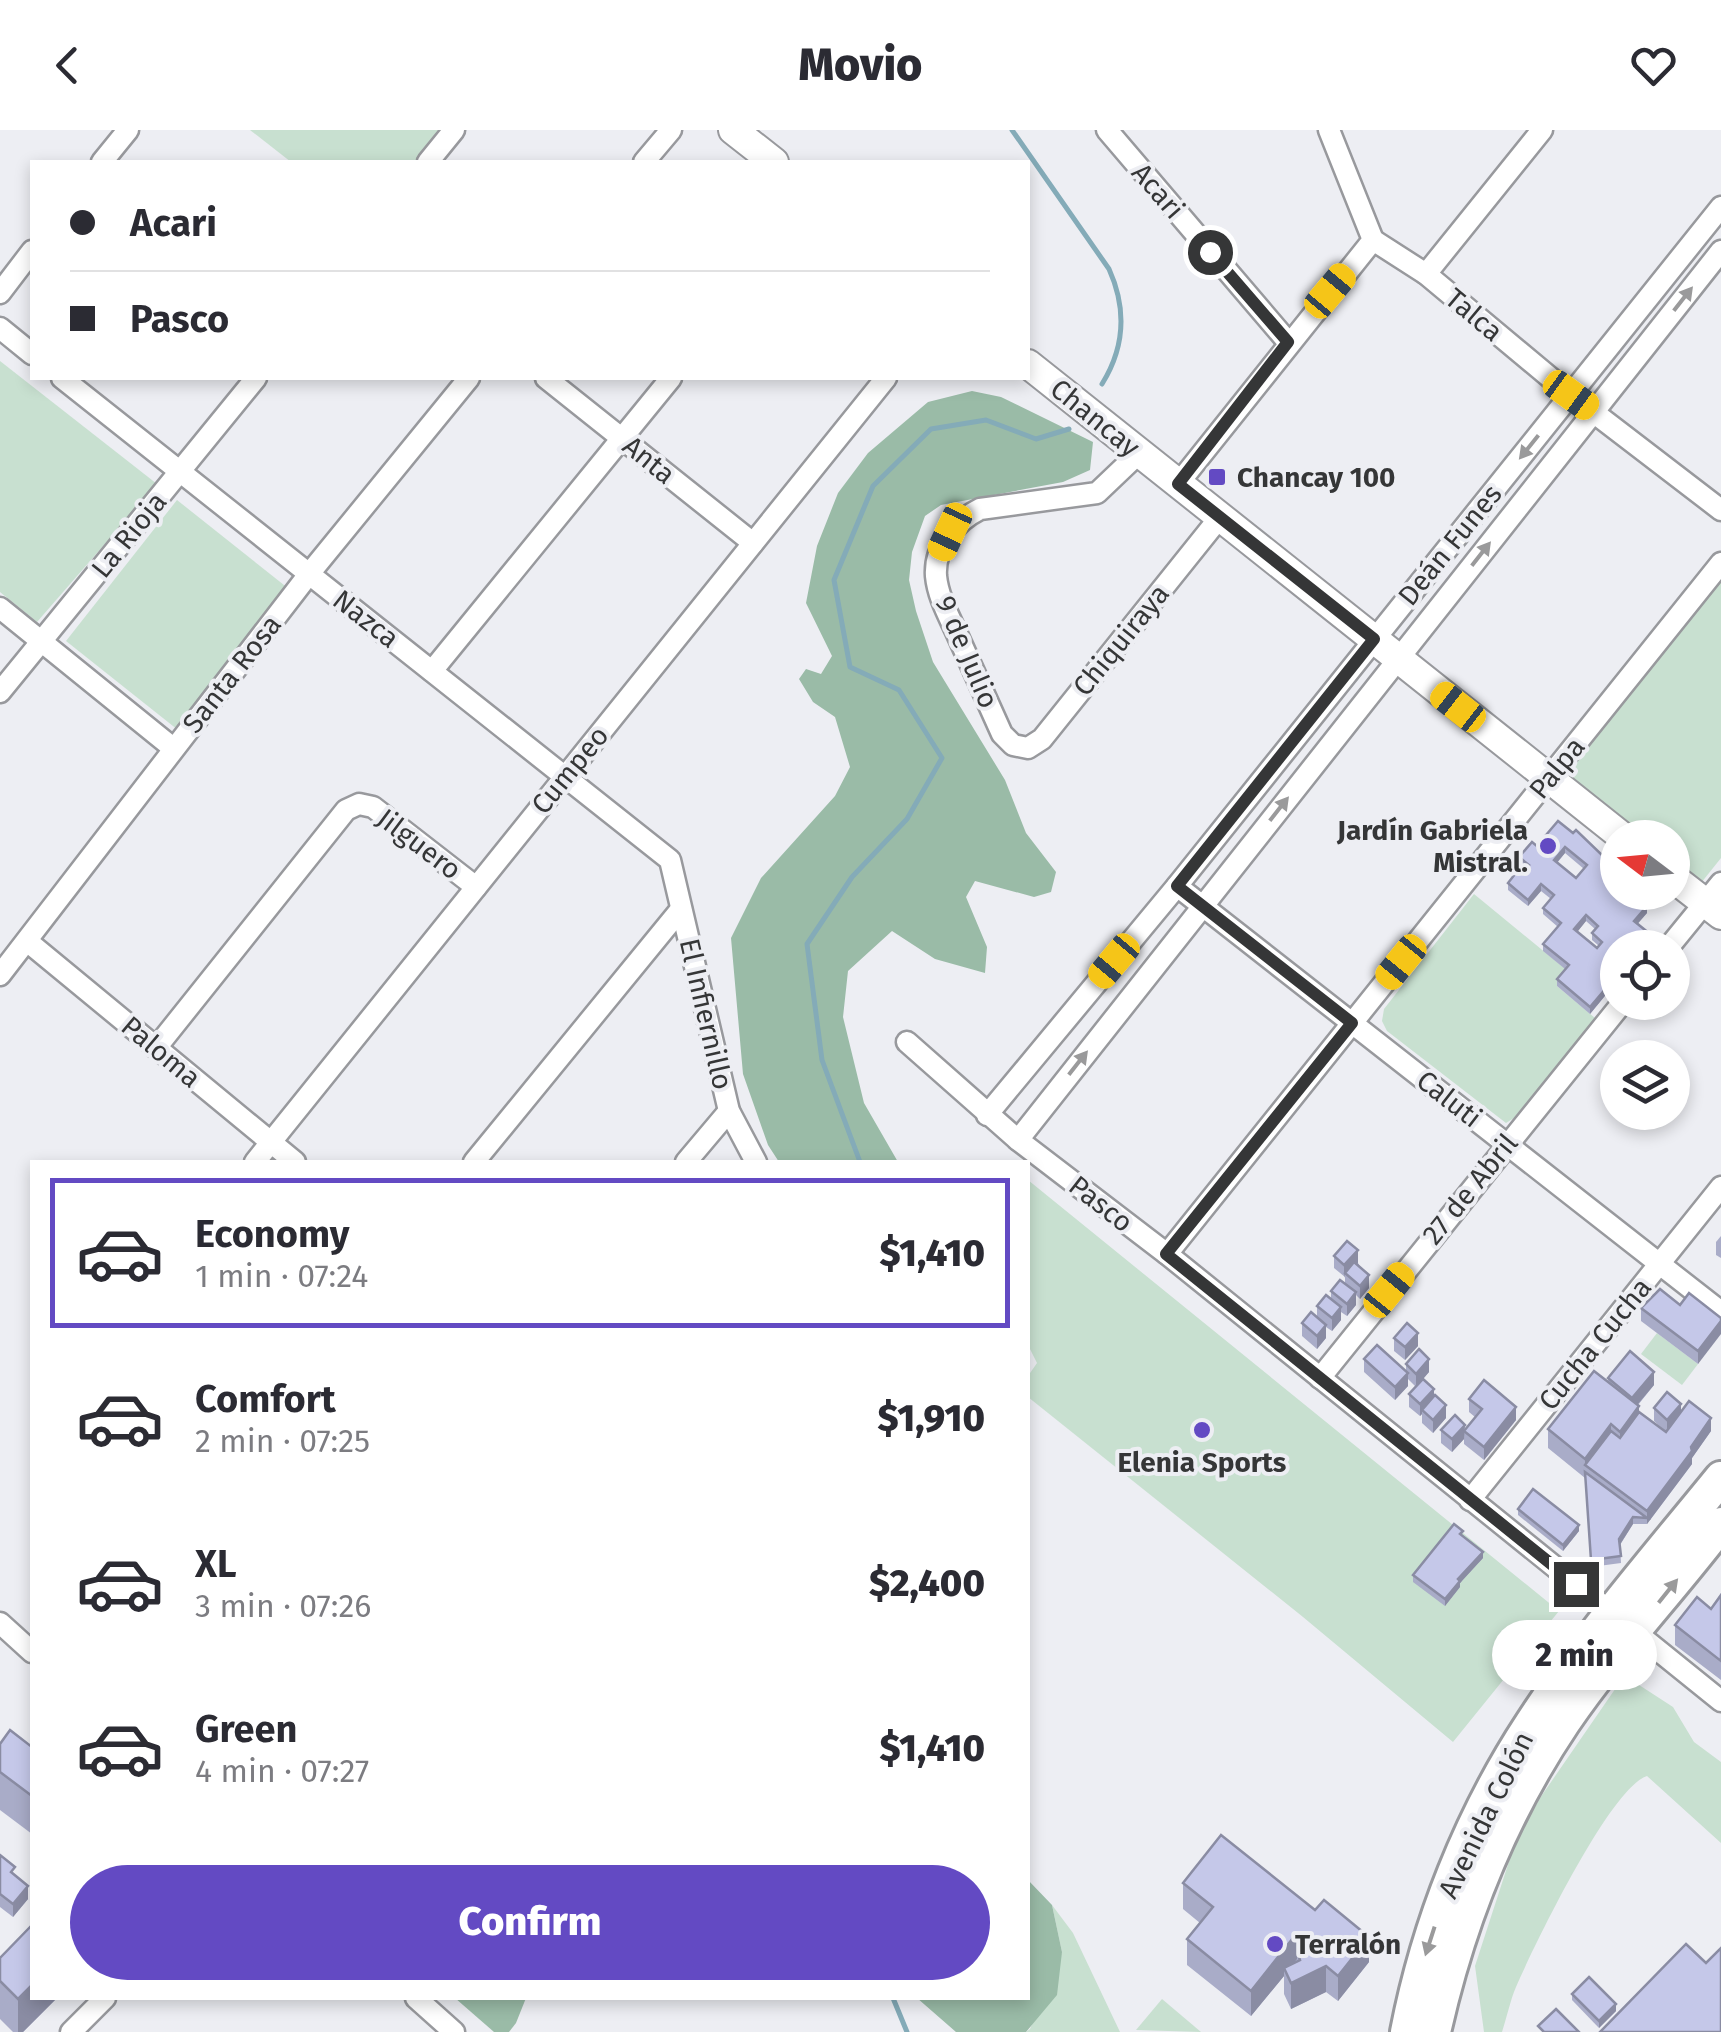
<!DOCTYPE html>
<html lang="en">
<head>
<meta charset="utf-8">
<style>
  :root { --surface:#fff; --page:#f2f2f3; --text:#2b2b33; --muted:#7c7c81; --line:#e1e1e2; --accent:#634ac3 }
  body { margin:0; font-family:"Fira Sans",sans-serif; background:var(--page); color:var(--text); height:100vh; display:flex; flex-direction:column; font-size:38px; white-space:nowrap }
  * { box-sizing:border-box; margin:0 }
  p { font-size:32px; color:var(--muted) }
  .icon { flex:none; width:55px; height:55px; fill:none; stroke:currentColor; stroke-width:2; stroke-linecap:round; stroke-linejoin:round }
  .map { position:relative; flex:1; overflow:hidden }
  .drawer { position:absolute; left:30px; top:1030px; width:1000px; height:840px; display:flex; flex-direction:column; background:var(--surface); border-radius:0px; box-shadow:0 5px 15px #0003 }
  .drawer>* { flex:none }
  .hud { position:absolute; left:30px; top:30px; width:1000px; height:220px; border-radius:0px; box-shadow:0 5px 15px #0003; display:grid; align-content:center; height:220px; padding:0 40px; background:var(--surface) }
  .needle { width:65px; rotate:286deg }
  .controls { position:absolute; left:1600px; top:690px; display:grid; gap:20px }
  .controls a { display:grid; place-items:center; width:90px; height:90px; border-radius:50%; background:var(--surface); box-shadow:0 5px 15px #0003; font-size:50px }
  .end { position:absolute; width:45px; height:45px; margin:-22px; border:12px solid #353637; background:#fff; box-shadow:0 0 0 5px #fff }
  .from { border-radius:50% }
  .bubble { position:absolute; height:70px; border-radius:35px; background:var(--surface); box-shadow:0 5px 15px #0003; font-size:32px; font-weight:800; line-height:70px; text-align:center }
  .car { position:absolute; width:30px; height:60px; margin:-30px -15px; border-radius:12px; box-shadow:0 0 8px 2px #0007; background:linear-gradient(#f5c518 24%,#345 0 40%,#f5c518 0 76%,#345 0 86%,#f5c518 0) }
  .hud b { display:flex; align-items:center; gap:35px; height:95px; font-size:38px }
  .hud b+b { border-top:2px solid var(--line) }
  .hud i { width:25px; height:25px; background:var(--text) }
  ul { padding:18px 0 0; list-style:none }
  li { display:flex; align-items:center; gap:30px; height:150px; margin:0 20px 15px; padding:0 20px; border:5px solid transparent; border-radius:0px }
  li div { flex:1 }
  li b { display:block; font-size:38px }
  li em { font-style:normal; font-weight:800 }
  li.current { border-color:var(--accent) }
  li>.icon { width:90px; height:90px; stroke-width:1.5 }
  .action { display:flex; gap:20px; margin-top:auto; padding:20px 40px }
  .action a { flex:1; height:115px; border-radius:60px; background:var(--accent); color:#fff; font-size:40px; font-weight:800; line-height:115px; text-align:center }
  header { display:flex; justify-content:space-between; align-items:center; height:130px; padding:0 40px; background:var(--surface); font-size:45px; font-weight:800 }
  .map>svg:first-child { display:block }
  .green { fill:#c8e0d0 }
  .forest { fill:#9abba7 }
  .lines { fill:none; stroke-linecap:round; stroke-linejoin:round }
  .stream { stroke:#84abb8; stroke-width:5 }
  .street-casing { stroke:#98999d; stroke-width:25 }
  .secondary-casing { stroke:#98999d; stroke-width:32 }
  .primary-casing { stroke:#98999d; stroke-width:38 }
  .street { stroke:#fff; stroke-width:20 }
  .secondary { stroke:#fff; stroke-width:28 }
  .primary { stroke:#fff; stroke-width:32 }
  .wall { fill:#a9acc8; fill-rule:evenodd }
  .shaded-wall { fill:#8a8ca3 }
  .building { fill:#c5c8e9; stroke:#8a8ca3; stroke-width:2.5; fill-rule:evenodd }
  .oneway { fill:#9a9a9b }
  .route { stroke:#353637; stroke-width:12 }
  .poi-dot { fill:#634ac3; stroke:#edeef3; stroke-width:4 }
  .labels { text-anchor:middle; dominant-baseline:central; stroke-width:8; stroke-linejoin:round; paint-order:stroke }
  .street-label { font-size:28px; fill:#353637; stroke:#edeef3 }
  .poi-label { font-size:28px; font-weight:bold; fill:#353637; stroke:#edeef3; text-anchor:start }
</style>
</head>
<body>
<header><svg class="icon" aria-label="back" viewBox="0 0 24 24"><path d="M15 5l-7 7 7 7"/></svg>Movio<svg class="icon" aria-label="heart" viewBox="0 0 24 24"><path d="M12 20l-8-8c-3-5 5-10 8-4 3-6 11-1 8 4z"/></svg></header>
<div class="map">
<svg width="1721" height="1902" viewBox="0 0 1721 1902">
  <rect width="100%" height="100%" fill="#edeef3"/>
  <!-- green -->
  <g class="green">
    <path d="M250,0h196l-26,32h-129z"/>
    <path d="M0,231l157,123 -120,138 -37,-30z"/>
    <path d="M177,370l112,89 -111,141 -112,-89z"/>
    <path d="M1721,446v282l-20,25 -28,-23 -1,-22 -28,-1 -79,-62z"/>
    <path d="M1474,764l95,78 -12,14 38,32 -81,100 -8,5 -119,-92 -5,-10 2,-12z"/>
    <path d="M1028,1050l531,431 -106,131 -150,-125 -275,-220v-21l9,-13 -9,-18z"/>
    <path d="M1657,1203l41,31 -16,21 -41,-31z"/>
    <path d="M1622,1549l14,4 37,24 21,35 27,20v81l-74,-67c-37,12 -113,170 -131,211 -6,14 -9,30 -14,45h-18l-9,-66 40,-123 25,-45z"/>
    <path d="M1052,1775l21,28 47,99h-94l4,-3 32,-77z"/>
    <path d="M1162,1869l39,33 -65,-2z"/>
  </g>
  <!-- forest -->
  <g class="forest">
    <path d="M972,261l29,6 92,45 -3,28 -27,12 -122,23 -16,11 -13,36 -3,28 7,31 17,51 72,118 21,53 30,39 -5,20 -17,5 -59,-16 -9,16 21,50 -2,26 -50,-14 -43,-28 -44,40 -5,46 21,86 34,59h-119l-11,-17 -25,-71 -12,-136 30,-60 74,-82 15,-29 -15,-50 -22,-15 -14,-23 7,-10 15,5 11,-18 -26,-53 11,-57 21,-53 30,-40 60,-51z"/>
    <path d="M1028,1750l24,25 10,47 -5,43 -31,37h-70l-39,-34h111z"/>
    <path d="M455,1868h71l-10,25 -7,9h-15z"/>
  </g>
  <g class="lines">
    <!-- stream -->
    <g class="stream">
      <path d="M1012,0l97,139c18,40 16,78 -7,115"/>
      <path d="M860,1032l-38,-102 -15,-116 45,-67 55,-58 35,-61 -43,-68 -49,-23 -16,-87 39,-94 58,-57 55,-9 50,19 33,-10"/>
      <path d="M893,1868l14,34"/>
    </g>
    <!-- street casing -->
    <g class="street-casing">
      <g id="street">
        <path d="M1107,0l181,212"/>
        <path d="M102,32l26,-32"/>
        <path d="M428,32l26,-32"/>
        <path d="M644,32l27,-32"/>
        <path d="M1373,110l53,34 145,121 150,115"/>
        <path d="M1426,144l116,-144"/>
        <path d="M0,163l32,-42"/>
        <path d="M0,198l32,26"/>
        <path d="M62,248l608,482 59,251 27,51"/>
        <path d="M546,248l207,165"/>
        <path d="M1139,323l-42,40 -117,16c-24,12 -46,37 -44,67 2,21 13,40 21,58 15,34 30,67 45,100l11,11 15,3 14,-9 178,-222"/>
        <path d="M1178,354l195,-244 -44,-110"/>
        <path d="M0,478l173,140"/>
        <path d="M432,541l239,-293"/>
        <path d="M0,562l256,-314"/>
        <path d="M1177,756l544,426"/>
        <path d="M27,811l268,221"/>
        <path d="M1668,818l53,-65"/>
        <path d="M0,845l309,-401 160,-196"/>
        <path d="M907,912l111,98 149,114 554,447"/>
        <path d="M156,918l190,-238 13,-6 14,3 103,80"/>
        <path d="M987,985l190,-229 544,-679"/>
        <path d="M1018,1010l703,-889"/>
        <path d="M255,1032l631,-784"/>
        <path d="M474,1032l207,-253"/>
        <path d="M686,1032l43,-51"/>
        <path d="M1167,1124l554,-691"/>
        <path d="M1320,1248l303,-376"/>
        <path d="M1470,1370l251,-313"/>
        <path d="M0,1493l32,29"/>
        <path d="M416,1868l38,34"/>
        <path d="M71,1902l34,-34"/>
      </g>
    </g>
    <!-- secondary casing -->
    <g class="secondary-casing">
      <g id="secondary">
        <path d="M733,0l41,32"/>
        <path d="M1028,234l596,474"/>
        <path d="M1672,747l49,38"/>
      </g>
    </g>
    <!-- primary casing -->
    <g class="primary-casing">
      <g id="primary">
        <path d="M1407,1902c21,-108 63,-215 124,-308 56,-87 125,-166 190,-246"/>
        <path d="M1434,1902c25,-111 66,-215 130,-310 47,-69 106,-131 157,-198"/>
      </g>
    </g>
    <!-- street -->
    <use href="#street" class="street"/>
    <!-- secondary -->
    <use href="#secondary" class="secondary"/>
    <!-- primary -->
    <use href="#primary" class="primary"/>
  </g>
  <!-- wall -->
  <g class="wall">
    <path d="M1558,691l94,77 -6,7 1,8 -10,11 13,17 -32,7v32l-28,34 -33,-28v-7l8,-10 -22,-18v-7l15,-17 -15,-13v-6l8,-9 -10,-8 -13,15 -20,-16v-7l14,-17 -3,-3v-6l21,-8v-7zM1565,723l19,16 -8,9 -19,-15zM1586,791l9,8 -3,4v7l7,6 -2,2 -20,-16z"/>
    <path d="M1721,1106v22l-5,-3v-13z"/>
    <path d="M1334,1126l24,7 11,25 -9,11 -4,-4v10l-9,11 -6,-4v8l-9,11 -6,-4v11l-9,11 -15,-13v-13l15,-6v-11l14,-7v-8l14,-7v-7l-11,-9z"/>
    <path d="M1680,1175l41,13 -23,46 -57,-43v-13z"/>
    <path d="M1394,1208l24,8 -13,14 -11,-9z"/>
    <path d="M1364,1229l42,12v-7l23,8 -6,7 23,39 -13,15 -11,-10v-9l-2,2 -11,-9v-13l7,-7 -8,-8v7l-13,14 -31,-28z"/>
    <path d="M1608,1248l46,7 -16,20 1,7 27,20 -12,-11v-13l27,4 30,19 -19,27v6l-45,60h-14l-13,21 1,18 -30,4 -6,-89 -37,-30v-19l60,-47z"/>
    <path d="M1469,1269l47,21 -32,40 -20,-16v-5l-12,13 -11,-9v-13l24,-1 10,-12 -6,-5z"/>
    <path d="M1518,1379l61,22 -16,20 -45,-36z"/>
    <path d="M1463,1406l20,22 -23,25v4l-15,19 -32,-24v-7z"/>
    <path d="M1721,1465v85l-46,-35v-20l36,-16z"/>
    <path d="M0,1614l32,3v87l-32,-24z"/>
    <path d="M0,1725l15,20 13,24 -15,18 -13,-10z"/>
    <path d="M1183,1753l186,79 -31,39 -12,-9 -35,17 -7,-15v-18l-33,40 -64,-51v-26l13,-16 -17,-14z"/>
    <path d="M0,1828l57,40 -34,34h-10l-13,-13z"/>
    <path d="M1572,1864l44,17 -17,17 -27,-28z"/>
  </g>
  <!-- shaded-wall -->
  <g class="shaded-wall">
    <path d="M1565,717v6l-11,13v-6z"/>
    <path d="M1541,754v7l-13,15v-6z"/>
    <path d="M1652,762v6l-9,11v-6z"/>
    <path d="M1647,776v7l-13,15v-7z"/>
    <path d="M1586,785v6l-12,15v-7z"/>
    <path d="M1650,804v7l-6,7h-5z"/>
    <path d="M1618,844v6l-28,34v-7z"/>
    <path d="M1358,1120v13l-11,12 -2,-2 -1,5v-13z"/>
    <path d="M1369,1145v13l-9,11v-13z"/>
    <path d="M1356,1162v13l-9,11v-12z"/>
    <path d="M1341,1177v13l-9,11v-13z"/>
    <path d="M1721,1191v13l-23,30v-13z"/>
    <path d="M1326,1195v13l-9,11v-13z"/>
    <path d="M1418,1203v13l-13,14v-13z"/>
    <path d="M1429,1229v13l-13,15v-13z"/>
    <path d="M1654,1242v13l-22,26v-13z"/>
    <path d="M1408,1243v13l-13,14v-13z"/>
    <path d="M1434,1259v13l-12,8v4l-2,2v-12z"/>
    <path d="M1681,1274v13l-14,16v-13z"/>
    <path d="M1446,1275v13l-13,15v-13z"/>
    <path d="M1639,1276v19l-19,26v-19z"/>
    <path d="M1516,1277v13l-32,40v-13z"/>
    <path d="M1711,1288v13l-19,27v6l-45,60v-13z"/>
    <path d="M1611,1294v19l-26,22v-6z"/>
    <path d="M1465,1295l-1,14 -12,13v-13z"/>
    <path d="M1633,1387v7l-14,22v-7z"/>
    <path d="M1579,1395v6l-16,20v-6z"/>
    <path d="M1483,1422v6l-23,25v4l-15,19v-7l13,-20z"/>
    <path d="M28,1756v13l-15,18v-13z"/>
    <path d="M1297,1803v26l-11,14 -2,-5v8l-33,40v-25z"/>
    <path d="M1369,1807v25l-31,39v-25z"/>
    <path d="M1326,1836v26l-35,17v-26z"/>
    <path d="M32,1855v13h25l-34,34h-5v-33z"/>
    <path d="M1616,1874v7l-17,17v-7z"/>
  </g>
  <!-- building -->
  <g class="building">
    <path d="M1558,691l15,12 3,-3 29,28 3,-3 10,8v29h33l-8,11 4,3 -13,15 16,13 -11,14h-21v26l-28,33 -33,-28 12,-14 -26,-21 18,-21 -18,-15 11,-13 -13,-11 -13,16 -20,-17 15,-19 4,3 2,-2 -10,-8 13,-15 17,14 3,-4 -12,-10zM1565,717l22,18 -11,13 -22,-18zM1586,785l12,11 -6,7 10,9 -5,6 -23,-19z"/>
    <path d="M1347,1111l11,9 -14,15 -10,-9z"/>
    <path d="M1354,1132l15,13 -9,11 -15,-13z"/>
    <path d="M1340,1150l16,12 -9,12 -16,-13z"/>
    <path d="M1660,1159l20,16 9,-12 32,25v3l-23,30 -57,-43z"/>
    <path d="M1326,1165l15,12 -9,11 -15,-12z"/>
    <path d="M1311,1182l15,13 -9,11 -15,-13z"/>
    <path d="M1407,1193l11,10 -13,14 -11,-9z"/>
    <path d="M1377,1215l31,28 -13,14 -31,-28z"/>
    <path d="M1419,1219l10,10 -13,15 -10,-10z"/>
    <path d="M1630,1221l24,21 -22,26 -24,-20z"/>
    <path d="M1594,1241l45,35 -19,26 -9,-8 -26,35 -37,-30z"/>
    <path d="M1423,1249l11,10 -14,15 -11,-10z"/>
    <path d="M1484,1250l32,27 -32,40 -20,-16 18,-22 -13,-10z"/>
    <path d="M1667,1262l14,12 -14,16 -13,-12z"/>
    <path d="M1435,1265l11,10 -13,15 -11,-10z"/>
    <path d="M1689,1271l22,17 -20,29 1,4 -45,60 -62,-46 26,-34 9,7 19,-26 27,20z"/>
    <path d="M1455,1285l10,10 -13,14 -11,-9z"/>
    <path d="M1585,1342l62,46 -14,-1 -14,22 2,17 -30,4z"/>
    <path d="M1533,1359l46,36 -16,20 -45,-36z"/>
    <path d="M1454,1394l9,7 -3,3 23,18 -25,27 2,2 -15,18 -32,-24z"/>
    <path d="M1721,1465v66l-46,-36 22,-28 14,12z"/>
    <path d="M10,1600l22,17v49l-32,-24v-28z"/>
    <path d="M1221,1705l94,75 9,-10 45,37 -31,39 -12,-10 -35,17 -7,-15 16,-8 -2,-6 15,-8 -16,-13 -46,58 -64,-52 26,-32 -30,-24z"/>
    <path d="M0,1725l15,12 -4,5 17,14 -15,18 -13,-10z"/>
    <path d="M32,1795v60l-14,14 -18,-18v-23z"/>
    <path d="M1686,1814l20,19 15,-15v84h-121z"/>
    <path d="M1589,1847l27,27 -17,17 -27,-27z"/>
    <path d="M1556,1879l23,23h-35l-6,-6z"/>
  </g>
  <!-- one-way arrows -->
  <defs><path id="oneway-solid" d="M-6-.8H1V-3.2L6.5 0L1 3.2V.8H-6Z" transform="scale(2.5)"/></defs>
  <g class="oneway">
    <use href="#oneway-solid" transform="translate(1683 169) rotate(-52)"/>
    <use href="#oneway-solid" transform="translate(1529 317) rotate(129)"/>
    <use href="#oneway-solid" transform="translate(1481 424) rotate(-52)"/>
    <use href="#oneway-solid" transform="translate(1279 679) rotate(-52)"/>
    <use href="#oneway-solid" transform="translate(1078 933) rotate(-52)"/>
    <use href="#oneway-solid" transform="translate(1668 1461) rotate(-51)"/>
    <use href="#oneway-solid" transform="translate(1430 1811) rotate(108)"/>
  </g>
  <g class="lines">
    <!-- route -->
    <path class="route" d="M1210,122l78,90 -110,142 196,155 -197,247 175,137 -186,231 410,330"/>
  </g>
  <!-- markers -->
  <g class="poi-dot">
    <rect x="1207" y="337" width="20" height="20" rx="5"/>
    <circle cx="1548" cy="716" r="10"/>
    <circle cx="1202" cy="1300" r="10"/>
    <circle cx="1275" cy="1814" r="10"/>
  </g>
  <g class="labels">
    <!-- street labels -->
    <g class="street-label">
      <text transform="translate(1158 61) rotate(49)">Acari</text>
      <text transform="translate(1474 185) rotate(40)">Talca</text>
      <text transform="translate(1095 288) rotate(39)">Chancay</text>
      <text transform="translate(649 330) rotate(39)">Anta</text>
      <text transform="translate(129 405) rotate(-51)">La Rioja</text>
      <text transform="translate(1450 415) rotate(-51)">Deán Funes</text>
      <text transform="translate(366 489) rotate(38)">Nazca</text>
      <text transform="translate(1121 510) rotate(-51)">Chiquiraya</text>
      <text transform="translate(967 522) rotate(67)">9 de Julio</text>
      <text transform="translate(232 544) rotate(-52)">Santa Rosa</text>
      <text transform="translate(1557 638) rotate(-51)">Palpa</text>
      <text transform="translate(570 640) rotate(-51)">Cumpeo</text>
      <text transform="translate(419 714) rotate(37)">Jilguero</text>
      <text transform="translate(706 884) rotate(77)">El Infiernillo</text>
      <text transform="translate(161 922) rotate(40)">Paloma</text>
      <text transform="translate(1449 969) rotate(38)">Caluti</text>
      <text transform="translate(1470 1059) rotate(-51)">27 de Abril</text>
      <text transform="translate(1101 1074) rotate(38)">Pasco</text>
      <text transform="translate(1595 1214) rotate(-51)">Cucha Cucha</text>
      <text transform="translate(1486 1685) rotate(-64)">Avenida Colón</text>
    </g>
    <!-- poi labels -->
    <g class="poi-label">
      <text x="1237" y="347">Chancay 100</text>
      <text x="1528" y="700" text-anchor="end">Jardín Gabriela<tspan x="1528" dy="32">Mistral.</tspan></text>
      <text x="1202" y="1332" text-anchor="middle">Elenia Sports</text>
      <text x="1295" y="1814">Terralón</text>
    </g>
  </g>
</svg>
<div class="controls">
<a><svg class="needle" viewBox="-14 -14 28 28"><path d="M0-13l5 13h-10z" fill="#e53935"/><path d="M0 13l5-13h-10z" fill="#7c7c81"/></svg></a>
<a><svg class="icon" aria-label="locate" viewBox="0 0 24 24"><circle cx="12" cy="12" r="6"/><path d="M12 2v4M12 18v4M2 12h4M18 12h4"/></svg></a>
<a><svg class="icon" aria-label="layers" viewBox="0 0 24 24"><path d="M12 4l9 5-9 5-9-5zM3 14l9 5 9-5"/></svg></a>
</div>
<i class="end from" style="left:1210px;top:122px"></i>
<i class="end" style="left:1576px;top:1454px"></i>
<div class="bubble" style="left:1492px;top:1490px;width:165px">2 min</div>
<i class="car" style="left:1330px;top:161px;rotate:40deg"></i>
<i class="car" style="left:1571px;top:265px;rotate:126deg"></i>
<i class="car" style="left:950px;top:402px;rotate:205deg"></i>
<i class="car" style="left:1458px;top:577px;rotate:308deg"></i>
<i class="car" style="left:1114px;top:831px;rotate:220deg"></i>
<i class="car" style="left:1401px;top:832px;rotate:219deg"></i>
<i class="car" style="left:1389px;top:1160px;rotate:39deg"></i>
<div class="hud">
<b><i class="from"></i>Acari</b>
<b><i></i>Pasco</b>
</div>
<section class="drawer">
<ul>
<li class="current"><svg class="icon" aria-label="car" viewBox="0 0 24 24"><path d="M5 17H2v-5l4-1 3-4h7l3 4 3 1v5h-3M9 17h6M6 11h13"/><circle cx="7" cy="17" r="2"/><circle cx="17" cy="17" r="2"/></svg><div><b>Economy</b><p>1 min · 07:24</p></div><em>$1,410</em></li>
<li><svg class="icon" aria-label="car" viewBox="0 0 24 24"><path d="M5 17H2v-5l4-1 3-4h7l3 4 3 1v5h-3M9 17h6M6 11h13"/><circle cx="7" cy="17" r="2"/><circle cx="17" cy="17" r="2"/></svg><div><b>Comfort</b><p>2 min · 07:25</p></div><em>$1,910</em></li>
<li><svg class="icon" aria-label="car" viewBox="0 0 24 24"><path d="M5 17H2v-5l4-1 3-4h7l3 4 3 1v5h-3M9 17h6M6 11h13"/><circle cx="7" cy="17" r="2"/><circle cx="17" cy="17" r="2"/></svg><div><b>XL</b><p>3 min · 07:26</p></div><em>$2,400</em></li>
<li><svg class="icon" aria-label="car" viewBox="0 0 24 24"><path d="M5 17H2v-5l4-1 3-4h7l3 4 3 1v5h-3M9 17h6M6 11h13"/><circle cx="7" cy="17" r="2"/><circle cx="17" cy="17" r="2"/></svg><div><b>Green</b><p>4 min · 07:27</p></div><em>$1,410</em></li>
</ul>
<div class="action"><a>Confirm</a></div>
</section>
</div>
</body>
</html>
